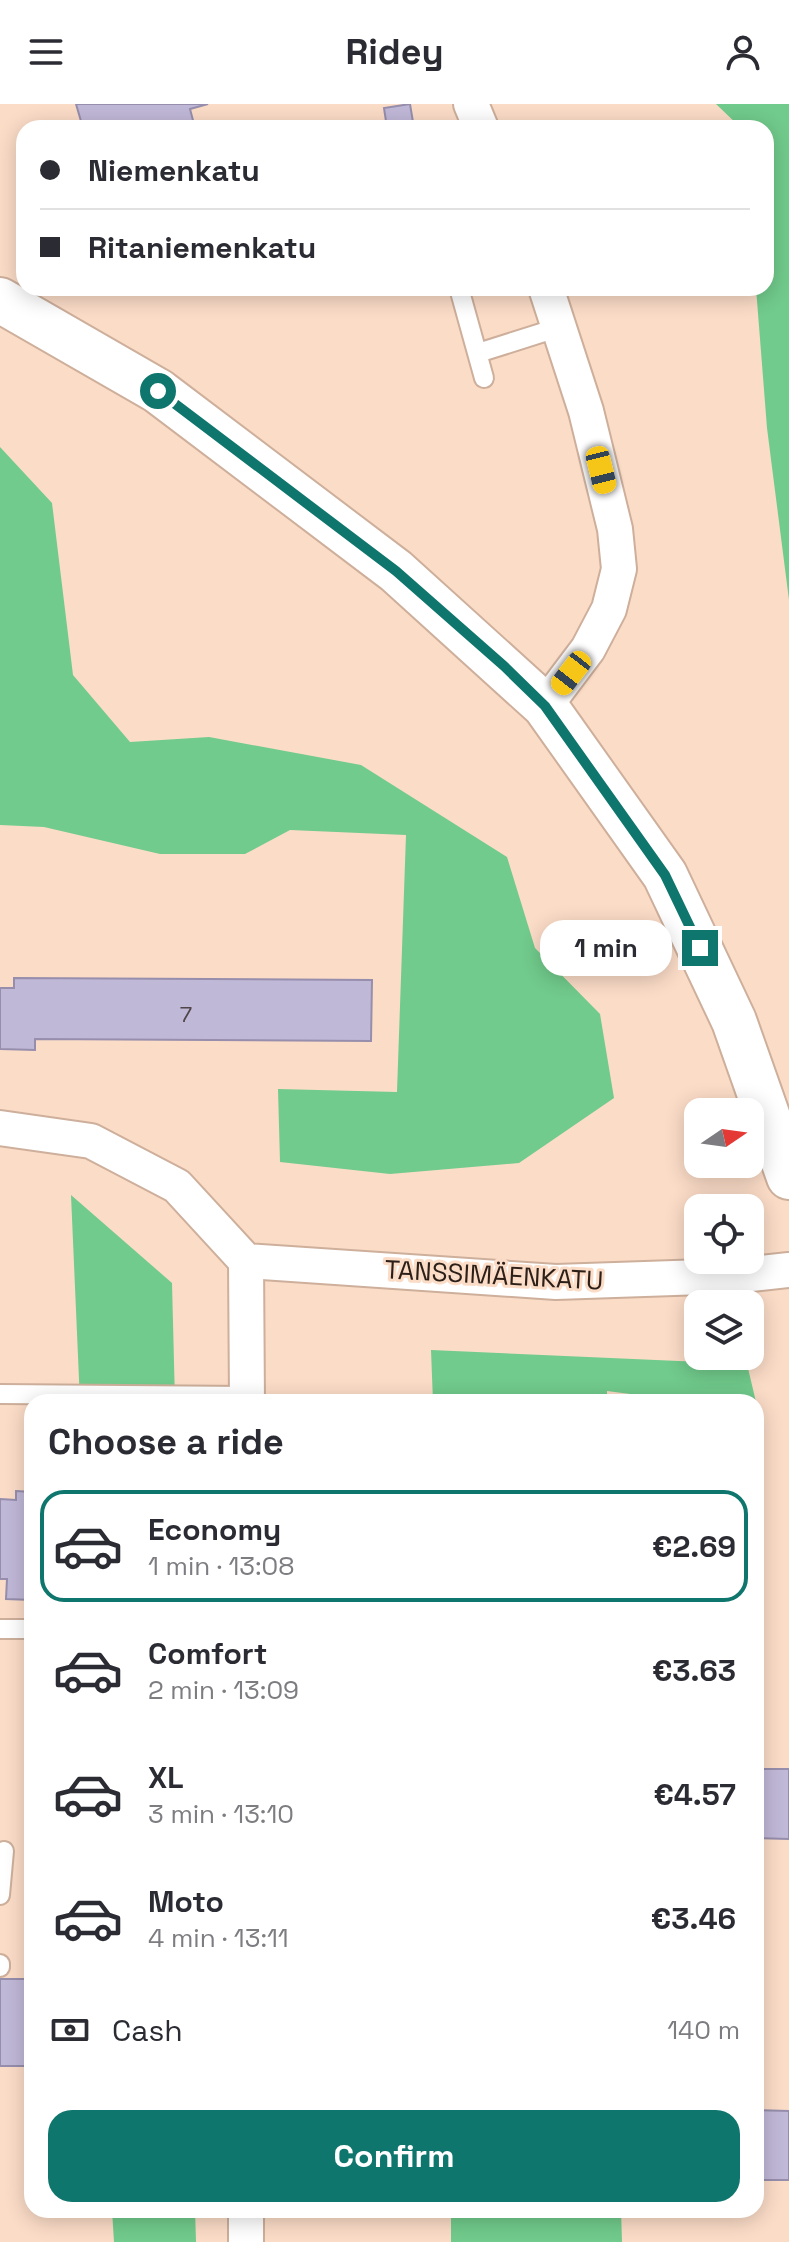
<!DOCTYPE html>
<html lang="en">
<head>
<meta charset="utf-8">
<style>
  :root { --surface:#fff; --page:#f2f2f3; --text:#2b2b33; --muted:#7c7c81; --line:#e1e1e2; --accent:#0f766e }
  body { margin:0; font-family:"Space Grotesk",sans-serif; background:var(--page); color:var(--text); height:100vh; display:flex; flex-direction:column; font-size:30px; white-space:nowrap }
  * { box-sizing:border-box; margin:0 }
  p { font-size:26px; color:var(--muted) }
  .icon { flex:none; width:44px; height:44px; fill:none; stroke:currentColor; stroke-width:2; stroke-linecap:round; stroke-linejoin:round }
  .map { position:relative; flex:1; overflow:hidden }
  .side { position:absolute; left:24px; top:1290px; width:740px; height:824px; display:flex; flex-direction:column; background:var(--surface); border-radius:24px; box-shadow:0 4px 20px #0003 }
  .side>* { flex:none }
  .top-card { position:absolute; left:16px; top:16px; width:758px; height:176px; border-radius:24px; box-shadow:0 4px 20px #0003; display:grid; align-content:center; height:176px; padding:0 24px; background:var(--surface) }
  .needle { width:52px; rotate:77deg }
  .buttons { position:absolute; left:684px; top:994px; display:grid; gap:16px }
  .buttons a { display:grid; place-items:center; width:80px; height:80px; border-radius:16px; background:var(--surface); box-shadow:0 4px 20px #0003; font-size:40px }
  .end { position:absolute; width:36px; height:36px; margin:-18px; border:10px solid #0f766e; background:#fff; box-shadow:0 0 0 4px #fff }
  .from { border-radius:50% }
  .bubble { position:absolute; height:56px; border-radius:24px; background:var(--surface); box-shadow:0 4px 20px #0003; font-size:26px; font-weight:700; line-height:56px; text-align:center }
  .car { position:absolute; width:24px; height:48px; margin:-24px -12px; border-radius:10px; box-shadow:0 0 6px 2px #0007; background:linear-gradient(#f5c518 24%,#345 0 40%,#f5c518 0 76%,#345 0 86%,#f5c518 0) }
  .top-card b { display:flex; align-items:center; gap:28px; height:76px; font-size:30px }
  .top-card b+b { border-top:2px solid var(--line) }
  .top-card i { width:20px; height:20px; background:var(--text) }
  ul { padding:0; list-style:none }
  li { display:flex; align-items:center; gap:24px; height:112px; margin:0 16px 12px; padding:0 8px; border:4px solid transparent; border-radius:24px }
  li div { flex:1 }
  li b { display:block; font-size:30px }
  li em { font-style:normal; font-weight:700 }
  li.on { border-color:var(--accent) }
  li>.icon { width:72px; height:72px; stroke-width:1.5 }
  h2 { padding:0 24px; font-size:36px; line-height:96px }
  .pay { display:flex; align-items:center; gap:20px; height:88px; padding:0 24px; font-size:30px }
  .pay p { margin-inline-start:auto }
  .button { display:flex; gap:16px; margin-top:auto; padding:16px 24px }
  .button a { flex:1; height:92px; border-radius:24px; background:var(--accent); color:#fff; font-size:32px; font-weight:700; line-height:92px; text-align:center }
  header { display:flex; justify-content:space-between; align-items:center; height:104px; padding:0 24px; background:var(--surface); font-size:36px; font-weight:700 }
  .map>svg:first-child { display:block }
  .green { fill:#71cb8c }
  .building { fill:#c0b8d7; stroke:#968eac; stroke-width:2 }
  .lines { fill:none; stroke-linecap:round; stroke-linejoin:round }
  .lane-casing { stroke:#cdaf9b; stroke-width:22 }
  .street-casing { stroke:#cdaf9b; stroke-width:38 }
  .secondary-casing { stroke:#cdaf9b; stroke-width:48 }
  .lane { stroke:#fff; stroke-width:18 }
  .street { stroke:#fff; stroke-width:34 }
  .secondary { stroke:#fff; stroke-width:44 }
  .route { stroke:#0f766e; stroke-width:10 }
  .labels { text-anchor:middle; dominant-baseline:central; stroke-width:6; stroke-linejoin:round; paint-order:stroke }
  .number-label { font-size:22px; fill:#504548 }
  .street-label { font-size:26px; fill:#2b1f18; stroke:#fbdcc7 }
</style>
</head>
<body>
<header><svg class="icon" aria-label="menu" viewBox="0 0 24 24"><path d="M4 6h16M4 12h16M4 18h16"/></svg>Ridey<svg class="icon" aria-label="person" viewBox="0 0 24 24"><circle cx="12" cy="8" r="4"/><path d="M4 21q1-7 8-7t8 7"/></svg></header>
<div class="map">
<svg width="789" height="2138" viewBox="0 0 789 2138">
  <rect width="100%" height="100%" fill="#fbdcc7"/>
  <!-- green -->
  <g class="green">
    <path d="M716,0h73v496l-22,-172 -11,-140h10v-160h-25z"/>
    <path d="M0,343l52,56 21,172 57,67 79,-5 152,28 146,92 28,91 65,66 14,84 -95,65 -129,11 -110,-12 -2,-73 119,3 9,-257 -116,-5 -45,24h-85l-116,-27 -44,-2z"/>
    <path d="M71,1091l101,88 3,119h-95z"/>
    <path d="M431,1246l316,14 9,38h-64l-85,-11v11h-174z"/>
    <path d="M112,2106h83l1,32h-82z"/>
    <path d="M451,2106h170l1,32h-171z"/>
  </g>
  <!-- building -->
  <g class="building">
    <path d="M76,0h132l-18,5 5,19h-112z"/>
    <path d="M410,0l4,24h-27l-3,-20z"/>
    <path d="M14,874l358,2 -1,61 -336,-2v11l-35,-1v-61h14z"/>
    <path d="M16,1387l16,1v108l-26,-1 1,-20h-7v-80l16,1z"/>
    <path d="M756,1665h33v70l-33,-1z"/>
    <rect x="0" y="1875" width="32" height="87"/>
    <path d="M756,2006l33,1v69h-33z"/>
  </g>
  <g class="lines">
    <!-- lane casing -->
    <g class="lane-casing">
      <g id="lane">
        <path d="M459,184l25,90"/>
        <path d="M478,249l82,-26"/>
        <path d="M0,1290l247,2"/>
        <path d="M0,1525h32"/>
        <path d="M0,1791l4,-44"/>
        <path d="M0,1860v3"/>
      </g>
    </g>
    <!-- street casing -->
    <g class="street-casing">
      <g id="street">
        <path d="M471,0l10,24"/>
        <path d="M545,602l43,-57 21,-40 10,-40 -4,-40 -29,-118 -40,-123"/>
        <path d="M0,1024l91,13 86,45 69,75 310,21 177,-6 56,-6"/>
        <path d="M246,1157l1,141"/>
        <path d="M246,2106v32"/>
      </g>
    </g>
    <!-- secondary casing -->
    <g class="secondary-casing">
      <path id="secondary" d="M0,196l158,91 238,180 149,135 120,169 69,146 55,156"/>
    </g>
    <!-- lane -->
    <use href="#lane" class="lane"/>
    <!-- street -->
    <use href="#street" class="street"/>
    <!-- secondary -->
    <use href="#secondary" class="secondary"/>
  </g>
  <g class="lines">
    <!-- route -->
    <path class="route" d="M158,287l238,180 108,95 41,40 120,169 35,73"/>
  </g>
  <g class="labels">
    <!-- number labels -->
    <g class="number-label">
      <text x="186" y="910">7</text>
    </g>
    <!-- street labels -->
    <g class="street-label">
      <text transform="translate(494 1171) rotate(3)">TANSSIMÄENKATU</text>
    </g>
  </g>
</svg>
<div class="buttons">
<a><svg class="needle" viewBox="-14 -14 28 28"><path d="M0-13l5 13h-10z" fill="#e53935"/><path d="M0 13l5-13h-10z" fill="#7c7c81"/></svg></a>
<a><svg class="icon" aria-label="locate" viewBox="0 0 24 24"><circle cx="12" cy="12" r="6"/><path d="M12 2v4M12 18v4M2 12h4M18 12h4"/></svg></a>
<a><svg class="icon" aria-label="layers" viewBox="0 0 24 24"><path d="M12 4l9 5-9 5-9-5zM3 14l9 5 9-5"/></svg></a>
</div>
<i class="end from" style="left:158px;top:287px"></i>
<i class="end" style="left:700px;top:844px"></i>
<div class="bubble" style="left:540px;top:816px;width:132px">1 min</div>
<i class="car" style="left:601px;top:366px;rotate:166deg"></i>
<i class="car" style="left:571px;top:569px;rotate:218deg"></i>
<div class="top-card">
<b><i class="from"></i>Niemenkatu</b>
<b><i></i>Ritaniemenkatu</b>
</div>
<section class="side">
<h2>Choose a ride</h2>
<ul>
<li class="on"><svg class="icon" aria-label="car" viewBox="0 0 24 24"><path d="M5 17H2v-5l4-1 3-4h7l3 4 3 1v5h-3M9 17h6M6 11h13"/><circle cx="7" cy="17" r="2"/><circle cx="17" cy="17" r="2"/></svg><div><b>Economy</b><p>1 min · 13:08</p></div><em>€2.69</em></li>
<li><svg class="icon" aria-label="car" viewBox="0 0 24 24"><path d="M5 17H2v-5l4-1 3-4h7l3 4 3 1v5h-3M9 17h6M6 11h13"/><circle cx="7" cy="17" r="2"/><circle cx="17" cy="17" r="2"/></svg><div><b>Comfort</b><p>2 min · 13:09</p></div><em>€3.63</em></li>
<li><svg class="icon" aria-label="car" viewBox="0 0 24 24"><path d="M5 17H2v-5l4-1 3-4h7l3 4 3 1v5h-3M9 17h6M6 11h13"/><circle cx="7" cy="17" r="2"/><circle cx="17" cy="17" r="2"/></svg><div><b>XL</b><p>3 min · 13:10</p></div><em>€4.57</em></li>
<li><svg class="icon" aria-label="car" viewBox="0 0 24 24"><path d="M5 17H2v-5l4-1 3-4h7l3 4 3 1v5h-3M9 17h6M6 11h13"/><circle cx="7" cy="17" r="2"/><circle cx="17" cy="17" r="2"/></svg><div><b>Moto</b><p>4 min · 13:11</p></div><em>€3.46</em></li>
</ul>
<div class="pay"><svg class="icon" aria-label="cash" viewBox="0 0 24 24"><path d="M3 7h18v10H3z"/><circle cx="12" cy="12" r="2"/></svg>Cash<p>140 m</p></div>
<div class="button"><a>Confirm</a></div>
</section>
</div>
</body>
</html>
